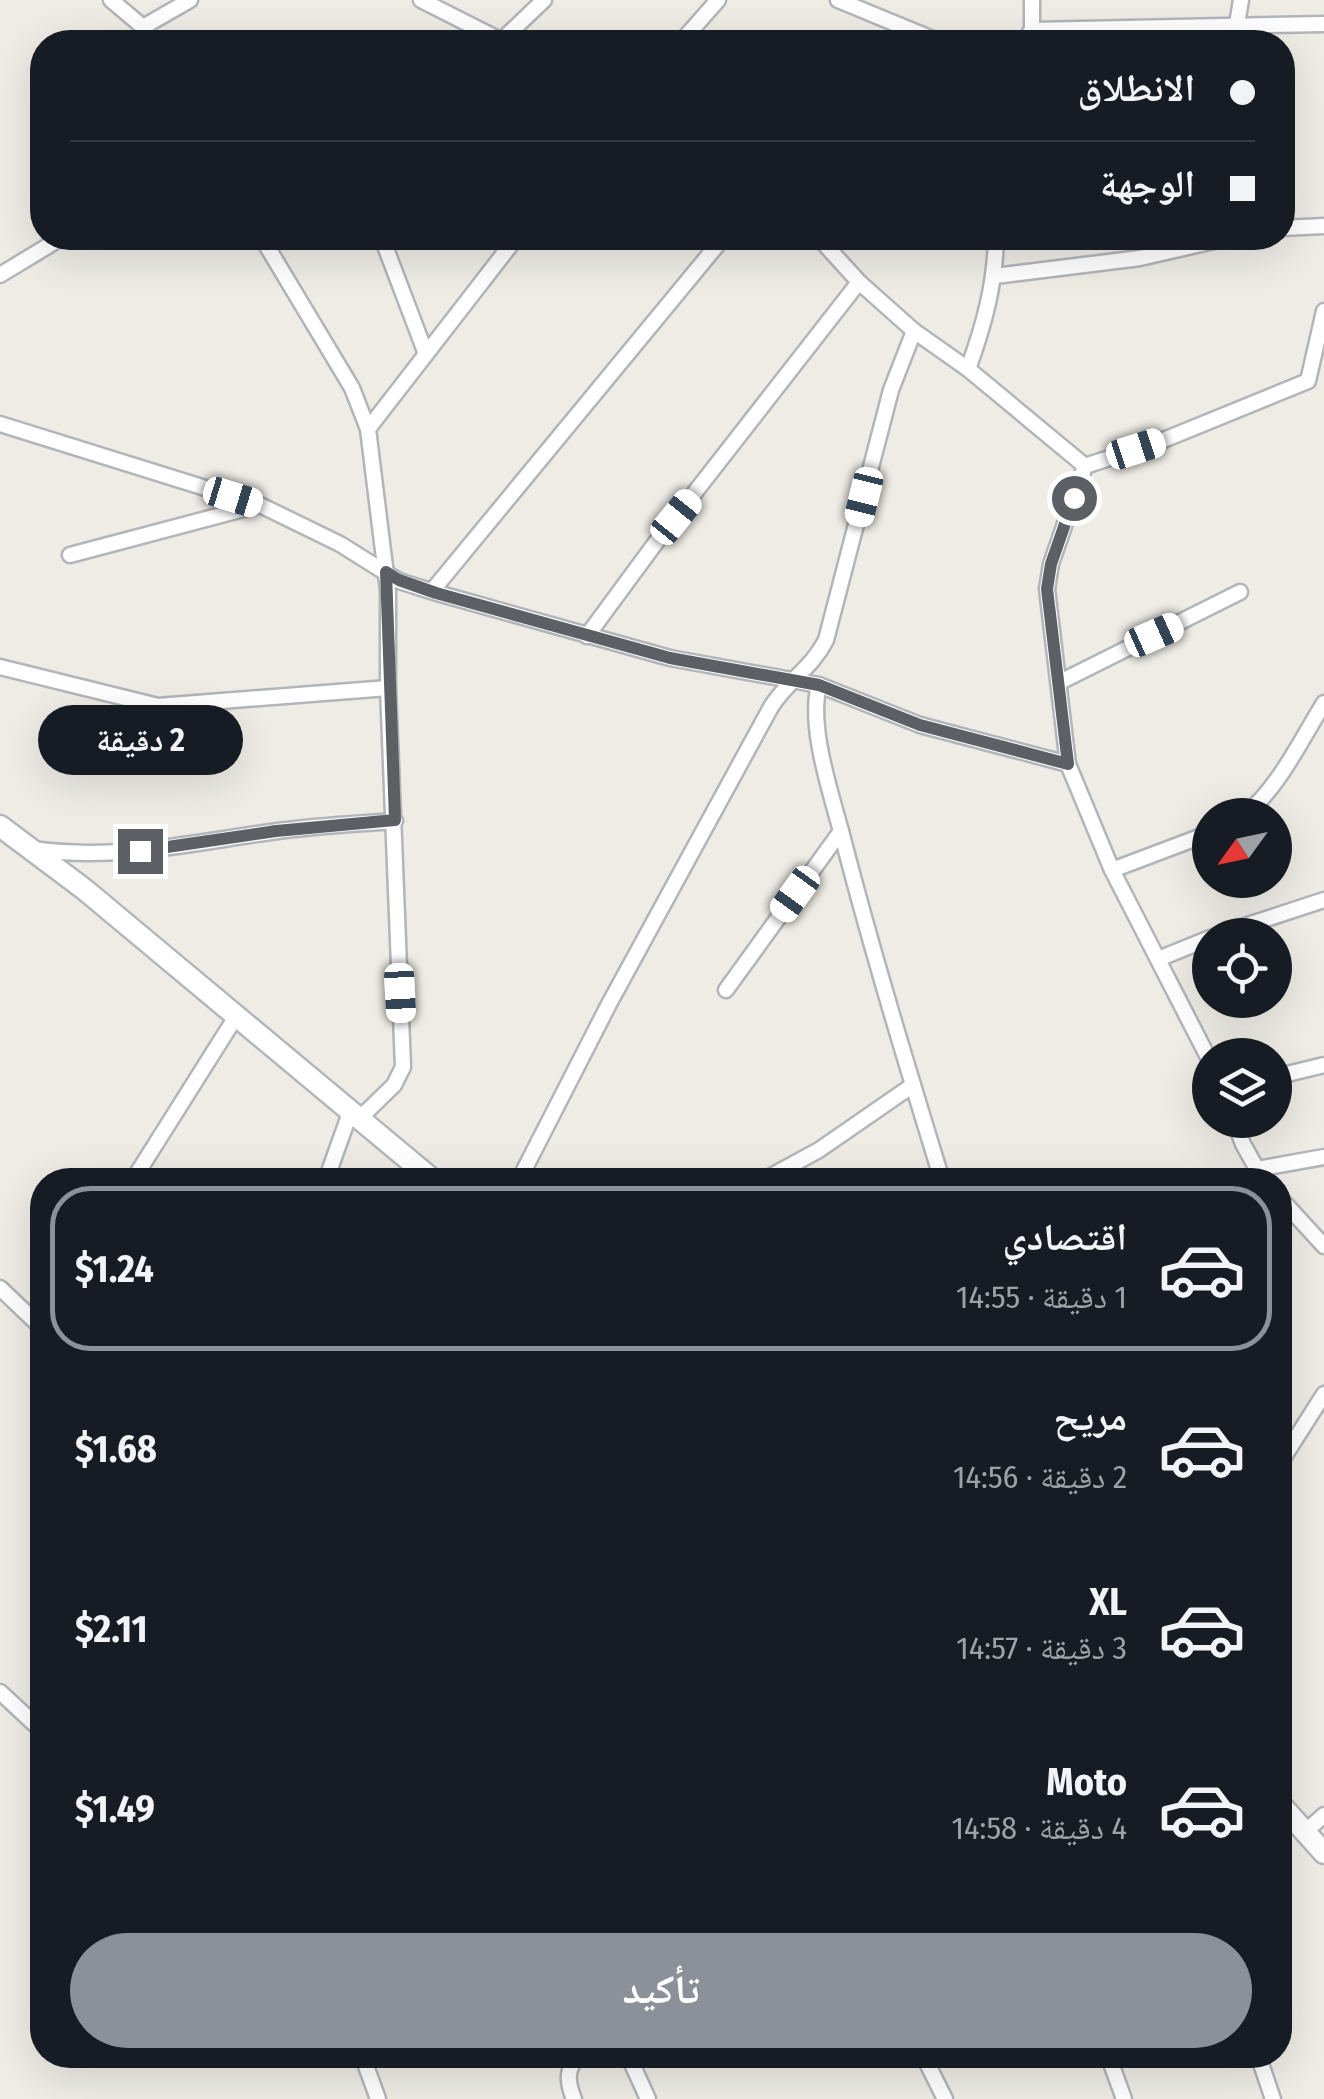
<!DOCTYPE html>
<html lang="ar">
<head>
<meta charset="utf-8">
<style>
  :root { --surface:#171b24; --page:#242831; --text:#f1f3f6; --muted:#9ea1a6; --line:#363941; --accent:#8c9099 }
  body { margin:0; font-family:"Fira Sans Condensed","Noto Naskh Arabic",sans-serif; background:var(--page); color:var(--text); direction:rtl; height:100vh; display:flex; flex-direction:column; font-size:38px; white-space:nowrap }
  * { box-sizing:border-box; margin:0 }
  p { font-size:32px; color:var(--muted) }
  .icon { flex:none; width:55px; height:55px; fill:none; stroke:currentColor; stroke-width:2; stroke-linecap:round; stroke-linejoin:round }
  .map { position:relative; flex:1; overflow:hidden; direction:ltr }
  .side { position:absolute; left:30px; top:1168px; width:1262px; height:900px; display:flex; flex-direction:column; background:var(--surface); border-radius:40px; box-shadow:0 10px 40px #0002; direction:rtl }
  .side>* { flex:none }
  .guide { position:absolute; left:30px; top:30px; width:1265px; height:220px; border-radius:40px; box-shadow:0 10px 40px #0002; direction:rtl; display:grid; align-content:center; height:220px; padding:0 40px; background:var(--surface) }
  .needle { width:65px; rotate:237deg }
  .tools { position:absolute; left:1192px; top:798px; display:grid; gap:20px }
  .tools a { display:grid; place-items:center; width:100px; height:100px; border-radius:50%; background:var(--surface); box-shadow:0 10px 40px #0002; font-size:50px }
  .end { position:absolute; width:45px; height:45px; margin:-22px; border:12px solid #5c6065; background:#fff; box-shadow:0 0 0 5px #fff }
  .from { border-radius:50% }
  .bubble { position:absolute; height:70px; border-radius:35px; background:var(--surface); box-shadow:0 10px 40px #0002; font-size:32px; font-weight:700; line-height:70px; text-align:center; direction:rtl }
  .car { position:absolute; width:30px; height:60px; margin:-30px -15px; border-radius:12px; box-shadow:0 0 8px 2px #0007; background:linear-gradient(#fff 24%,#345 0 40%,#fff 0 76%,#345 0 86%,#fff 0) }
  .guide b { display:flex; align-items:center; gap:35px; height:95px; font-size:38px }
  .guide b+b { border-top:2px solid var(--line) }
  .guide i { width:25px; height:25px; background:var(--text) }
  ul { padding:18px 0 0; list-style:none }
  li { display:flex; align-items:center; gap:30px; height:165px; margin:0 20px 15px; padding:0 20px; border:5px solid transparent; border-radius:40px }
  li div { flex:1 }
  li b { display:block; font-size:38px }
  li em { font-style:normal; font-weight:700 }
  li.active { border-color:var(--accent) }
  li>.icon { width:90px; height:90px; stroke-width:1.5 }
  .cta { display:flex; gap:20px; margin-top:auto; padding:20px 40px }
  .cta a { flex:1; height:115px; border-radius:60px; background:var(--accent); color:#fff; font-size:40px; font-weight:700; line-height:115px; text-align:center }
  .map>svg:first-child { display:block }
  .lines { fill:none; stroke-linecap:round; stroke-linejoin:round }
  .street-casing { stroke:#b2b5b9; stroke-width:19 }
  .secondary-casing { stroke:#b3b7bc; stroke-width:25 }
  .street { stroke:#fff; stroke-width:14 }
  .secondary { stroke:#fff; stroke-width:20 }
  .route { stroke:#5c6065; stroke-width:12 }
</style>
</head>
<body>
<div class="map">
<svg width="1324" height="2099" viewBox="0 0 1324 2099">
  <rect width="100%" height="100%" fill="#eeece5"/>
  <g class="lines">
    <!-- street casing -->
    <g class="street-casing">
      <g id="street">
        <path d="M111,0l32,27 9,15"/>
        <path d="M421,0l83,42"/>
        <path d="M838,0l102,42"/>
        <path d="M1032,0v30"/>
        <path d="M1237,24l4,-24"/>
        <path d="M143,27l47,-27"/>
        <path d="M501,41l43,-41"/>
        <path d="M681,42l37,-42"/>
        <path d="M1023,42l9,-12 292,-6"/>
        <path d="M1282,228l42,-2"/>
        <path d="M262,238l90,150 16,41 20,162v97l15,379 -9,18 -34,33"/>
        <path d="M382,238l44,116"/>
        <path d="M819,238l40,44 55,49 54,38 117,97"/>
        <path d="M0,275l61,-37"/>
        <path d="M995,276l145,-18 87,-20"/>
        <path d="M968,369c16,-44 27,-84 28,-131"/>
        <path d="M0,424l260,81 80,39 59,37 38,12 233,65 149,27 101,40 148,39"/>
        <path d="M368,429l148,-191"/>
        <path d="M1085,466l-34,98 -4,25 21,175 44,106 98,191"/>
        <path d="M1085,466l76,-25 147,-60 16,-70"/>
        <path d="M70,555l189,-50"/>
        <path d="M432,591l291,-353"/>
        <path d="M587,636l70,-95 202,-259"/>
        <path d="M0,667l158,39 230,-18"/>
        <path d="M1060,682l180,-90"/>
        <path d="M819,685c-11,42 12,108 23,150 30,116 65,231 100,345"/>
        <path d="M1245,815c34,-28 56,-75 79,-112"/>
        <path d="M33,849c81,12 158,-6 238,-17 41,-6 83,-8 124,-11"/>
        <path d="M1112,870l98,-37"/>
        <path d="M1217,935l107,-35"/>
        <path d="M1158,959l52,-21"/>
        <path d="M726,990l115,-159"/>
        <path d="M1275,1077l49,-12"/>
        <path d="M1234,1120l9,24 20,36"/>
        <path d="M1257,1169l67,-12"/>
        <path d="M133,1180l104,-165"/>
        <path d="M326,1180l25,-70"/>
        <path d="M519,1180l90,-176 162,-297c16,-26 41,-39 55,-67l65,-250 23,-59"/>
        <path d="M764,1180l55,-30 94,-65"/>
        <path d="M1280,1198l44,48"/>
        <path d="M0,1288l42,40"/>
        <path d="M1282,1460l42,-66"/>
        <path d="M0,1692l42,39"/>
        <path d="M1305,1832l19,-17"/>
        <path d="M362,2055l16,44"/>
        <path d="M628,2055l20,44"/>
        <path d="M923,2055l22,44"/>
        <path d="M1108,2055l16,44"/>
        <path d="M1258,2055l15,44"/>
        <path d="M574,2099c-7,-17 -9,-32 7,-44"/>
      </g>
    </g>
    <!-- secondary casing -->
    <g class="secondary-casing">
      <g id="secondary">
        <path d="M0,826l84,63 349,291"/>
        <path d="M1280,1804l44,49"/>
      </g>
    </g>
    <!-- street -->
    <use href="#street" class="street"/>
    <!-- secondary -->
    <use href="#secondary" class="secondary"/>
  </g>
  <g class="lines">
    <!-- route -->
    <path class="route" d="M140,851l136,-20 119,-11 -9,-248 13,8 37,13 234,65 149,27 101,40 148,39 -21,-175 4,-25 23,-66"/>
  </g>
</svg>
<div class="tools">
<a><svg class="needle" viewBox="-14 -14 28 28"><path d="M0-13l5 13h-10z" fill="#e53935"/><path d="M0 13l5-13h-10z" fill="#9ea1a6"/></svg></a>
<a><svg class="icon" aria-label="locate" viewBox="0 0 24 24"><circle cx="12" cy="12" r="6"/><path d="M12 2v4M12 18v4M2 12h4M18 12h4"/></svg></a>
<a><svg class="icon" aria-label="layers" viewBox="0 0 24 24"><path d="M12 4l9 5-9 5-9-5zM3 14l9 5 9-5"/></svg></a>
</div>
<i class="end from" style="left:1074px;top:498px"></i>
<i class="end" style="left:140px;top:851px"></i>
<div class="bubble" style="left:38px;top:705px;width:205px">2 دقيقة</div>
<i class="car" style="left:1136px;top:449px;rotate:72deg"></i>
<i class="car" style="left:233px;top:497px;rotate:107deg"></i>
<i class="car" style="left:864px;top:497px;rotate:194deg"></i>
<i class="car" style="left:676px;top:517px;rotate:39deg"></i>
<i class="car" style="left:1154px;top:635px;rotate:66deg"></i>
<i class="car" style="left:795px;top:894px;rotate:216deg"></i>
<i class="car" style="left:400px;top:993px;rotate:177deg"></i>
<div class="guide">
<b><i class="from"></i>الانطلاق</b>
<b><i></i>الوجهة</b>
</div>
<section class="side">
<ul>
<li class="active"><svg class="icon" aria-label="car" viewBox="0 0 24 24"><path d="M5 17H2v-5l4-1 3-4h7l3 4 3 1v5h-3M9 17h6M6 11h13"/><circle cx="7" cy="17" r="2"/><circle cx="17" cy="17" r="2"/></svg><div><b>اقتصادي</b><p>1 دقيقة · 14:55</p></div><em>$1.24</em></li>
<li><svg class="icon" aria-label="car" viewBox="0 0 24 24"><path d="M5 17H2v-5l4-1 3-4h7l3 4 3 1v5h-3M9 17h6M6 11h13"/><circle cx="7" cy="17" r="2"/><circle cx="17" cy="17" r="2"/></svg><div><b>مريح</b><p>2 دقيقة · 14:56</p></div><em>$1.68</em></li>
<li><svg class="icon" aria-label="car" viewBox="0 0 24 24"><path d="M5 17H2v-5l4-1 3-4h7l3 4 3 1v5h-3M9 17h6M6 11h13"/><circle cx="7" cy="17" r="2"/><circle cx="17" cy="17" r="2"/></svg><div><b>XL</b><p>3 دقيقة · 14:57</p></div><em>$2.11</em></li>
<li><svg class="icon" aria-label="car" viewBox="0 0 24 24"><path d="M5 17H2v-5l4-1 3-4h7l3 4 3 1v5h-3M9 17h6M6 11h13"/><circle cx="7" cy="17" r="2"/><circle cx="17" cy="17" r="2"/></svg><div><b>Moto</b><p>4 دقيقة · 14:58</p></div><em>$1.49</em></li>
</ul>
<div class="cta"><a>تأكيد</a></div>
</section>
</div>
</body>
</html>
